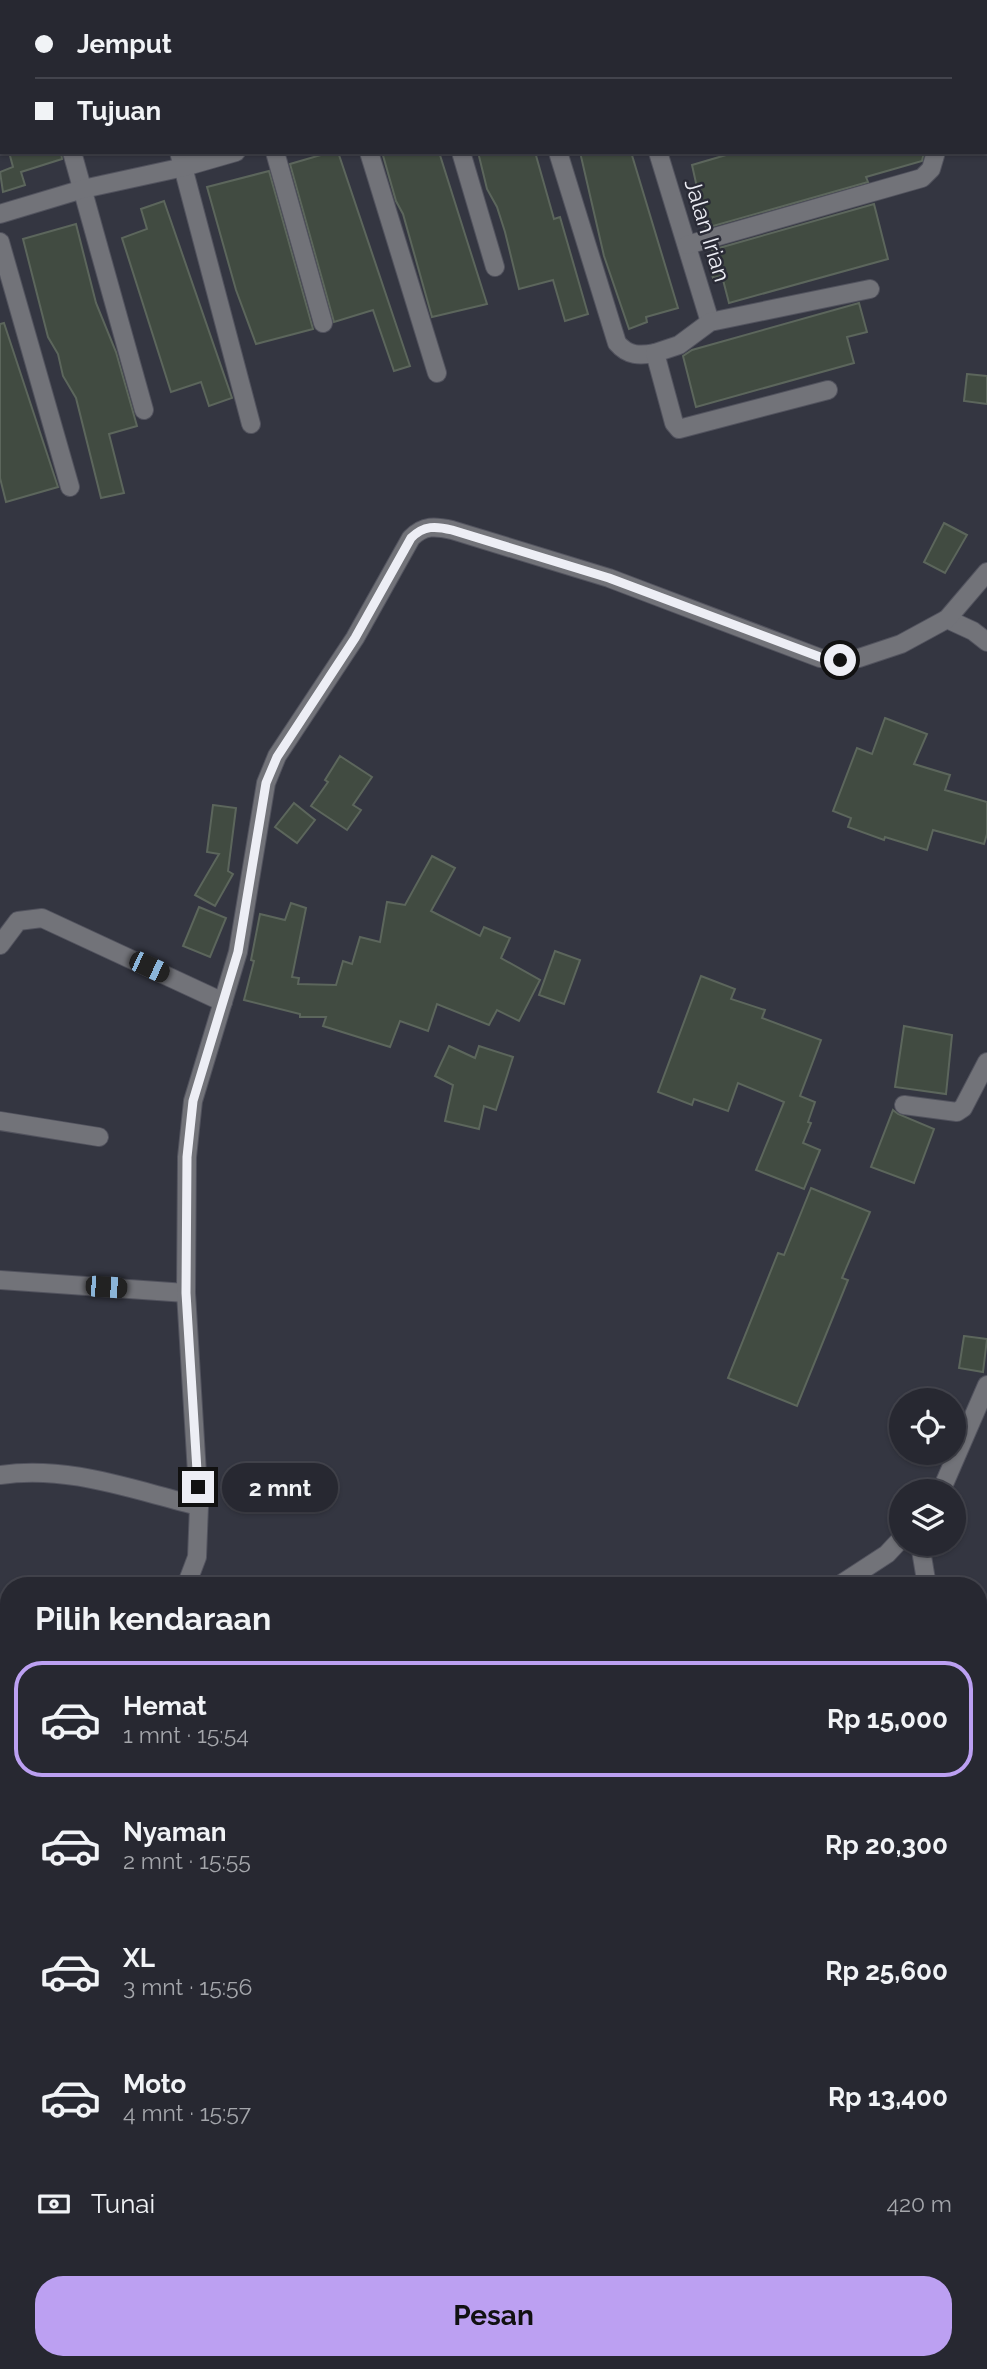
<!DOCTYPE html>
<html lang="id">
<head>
<meta charset="utf-8">
<style>
  :root { --surface:#272831; --page:#33343d; --text:#f1f3f6; --muted:#a4a6ab; --line:#43444d; --accent:#bca0f2 }
  body { margin:0; font-family:Raleway,sans-serif; background:var(--page); color:var(--text); height:100vh; display:flex; flex-direction:column; font-size:26px; white-space:nowrap }
  * { box-sizing:border-box; margin:0 }
  p { font-size:23px; color:var(--muted) }
  .icon { flex:none; width:38px; height:38px; fill:none; stroke:currentColor; stroke-width:2; stroke-linecap:round; stroke-linejoin:round }
  .map { position:relative; flex:1; overflow:hidden }
  .panel { position:absolute; left:0px; top:1577px; width:987px; height:793px; display:flex; flex-direction:column; background:var(--surface); border-radius:28px 28px 0 0; box-shadow:0 2px 5px #0004,0 0 0 2px var(--line) }
  .panel>* { flex:none }
  .hud { position:absolute; left:0px; top:0px; width:987px; height:154px; box-shadow:0 2px 5px #0004,0 0 0 2px var(--line); display:grid; align-content:center; height:154px; padding:0 35px; background:var(--surface) }
  .tools { position:absolute; left:889px; top:1388px; display:grid; gap:14px }
  .tools a { display:grid; place-items:center; width:77px; height:77px; border-radius:50%; background:var(--surface); box-shadow:0 2px 5px #0004,0 0 0 2px var(--line); font-size:35px }
  .end { position:absolute; width:32px; height:32px; margin:-16px; border:9px solid #edeef5; background:#111; box-shadow:0 0 0 4px #111 }
  .from { border-radius:50% }
  .bubble { position:absolute; height:49px; border-radius:24px; background:var(--surface); box-shadow:0 2px 5px #0004,0 0 0 2px var(--line); font-size:23px; font-weight:700; line-height:49px; text-align:center }
  .car { position:absolute; width:21px; height:42px; margin:-21px -10px; border-radius:9px; box-shadow:0 0 5px 2px #0007; background:linear-gradient(#222 24%,#8ab4d8 0 40%,#222 0 76%,#8ab4d8 0 86%,#222 0) }
  .hud b { display:flex; align-items:center; gap:24px; height:66px; font-size:26px }
  .hud b+b { border-top:2px solid var(--line) }
  .hud i { width:18px; height:18px; background:var(--text) }
  ul { padding:0; list-style:none }
  li { display:flex; align-items:center; gap:21px; height:116px; margin:0 14px 10px; padding:0 21px; border:4px solid transparent; border-radius:28px }
  li div { flex:1 }
  li b { display:block; font-size:26px }
  li em { font-style:normal; font-weight:700 }
  li.active { border-color:var(--accent) }
  li>.icon { width:63px; height:63px; stroke-width:1.5 }
  h2 { padding:0 35px; font-size:32px; line-height:84px }
  .pay { display:flex; align-items:center; gap:18px; height:77px; padding:0 35px; font-size:26px }
  .pay p { margin-inline-start:auto }
  .primary-button { display:flex; gap:14px; margin-top:auto; padding:14px 35px }
  .primary-button a { flex:1; height:80px; border-radius:28px; background:var(--accent); color:#111; font-size:28px; font-weight:700; line-height:80px; text-align:center }
  .map>svg:first-child { display:block }
  .building { fill:#414b41; stroke:#5c665c; stroke-width:2 }
  .lines { fill:none; stroke-linecap:round; stroke-linejoin:round }
  .minor-casing { stroke:#52535e; stroke-width:20 }
  .path { stroke:#83858e; stroke-width:4.5; stroke-dasharray:5 3.5; stroke-linecap:butt }
  .minor { stroke:#727379; stroke-width:18 }
  .route { stroke:#edeef5; stroke-width:9 }
  .labels { text-anchor:middle; dominant-baseline:central; stroke-width:5; stroke-linejoin:round; paint-order:stroke }
  .street-label { font-size:23px; fill:#edeef5; stroke:#2a2b36 }
</style>
</head>
<body>
<div class="map">
<svg width="987" height="2369" viewBox="0 0 987 2369">
  <rect width="100%" height="100%" fill="#343641"/>
  <!-- building -->
  <g class="building">
    <path d="M9,152h52l1,7 -41,13 4,13 -22,7 -3,-20 13,-5z"/>
    <path d="M331,152h7l72,214 -16,5 -21,-61 -39,12 -44,-158z"/>
    <path d="M382,152h57l48,152 -55,13 -29,-103 -7,-13z"/>
    <path d="M478,152h57l19,67 6,-2 28,97 -23,7 -12,-41 -34,9 -14,-57 -8,-25 -10,-18z"/>
    <path d="M580,152h51l47,156 -32,9 1,5 -18,7 -25,-73z"/>
    <path d="M725,152h199l-2,9 -56,16 2,5 -162,46 -14,-63 34,-10z"/>
    <path d="M269,171l44,158 -57,15 -20,-54 -29,-103z"/>
    <path d="M164,201l68,197 -23,8 -8,-24 -30,10 -49,-154 25,-9 -6,-20z"/>
    <path d="M874,204l14,55 -159,44 -7,-27 -9,2 -6,-22 7,-2 -2,-4z"/>
    <path d="M76,224l20,79 20,49 21,74 -28,8 15,59 -23,5 -25,-100 -13,-22 -5,-22 -10,-17 -25,-98z"/>
    <path d="M859,303l8,29 -20,5 7,26 -158,44 -13,-51 9,-6z"/>
    <path d="M4,323l54,164 -52,15 -6,-24v-154z"/>
    <path d="M967,374l20,2v28l-23,-3z"/>
    <path d="M944,523l23,12 -22,38 -21,-11z"/>
    <path d="M885,718l42,16 -13,30 36,11 -5,15 42,12v32l-3,10 -51,-14 -6,20 -42,-13 -1,3 -36,-13 3,-9 -18,-7 24,-63 15,6z"/>
    <path d="M340,756l32,21 -19,28 8,5 -14,20 -36,-24 17,-24 -3,-2z"/>
    <path d="M294,803l21,17 -18,23 -22,-16z"/>
    <path d="M213,805l23,3 -8,63 5,3 -18,32 -20,-11 24,-41 -12,-2z"/>
    <path d="M432,856l23,12 -24,43 49,25 4,-9 26,11 -9,20 39,22 -21,41 -22,-11 -8,15 -52,-21 -9,27 -28,-10 -10,26 -67,-21 3,-9h-26v-3l-56,-14 10,-39 -3,-1 9,-46 25,6 6,-17 15,5 -14,69 7,1 -1,6 38,1 7,-24 9,3 8,-27 20,5 7,-40 18,3z"/>
    <path d="M199,907l27,11 -16,39 -27,-11z"/>
    <path d="M555,951l25,9 -16,44 -25,-9z"/>
    <path d="M701,976l34,13 -4,10 34,11 -3,8 59,22 -21,56 15,6 -7,20 3,1 -8,20 17,7 -16,39 -48,-19 28,-68 -46,-19 -10,28 -34,-12 -2,6 -34,-13z"/>
    <path d="M904,1026l48,9 -6,59 -51,-7z"/>
    <path d="M449,1046l26,12 4,-12 34,11 -17,53 -12,-4 -5,23 -34,-8 8,-36 -18,-9z"/>
    <path d="M893,1110l5,4 36,15 -20,54 -43,-16z"/>
    <path d="M811,1188l59,24 -28,66 6,2 -51,126 -69,-28 50,-125 6,2z"/>
    <path d="M964,1336l23,3 -4,33 -24,-4z"/>
  </g>
  <g class="lines">
    <!-- minor casing -->
    <g class="minor-casing">
      <g id="minor">
        <path d="M29,0v2"/>
        <path d="M133,0l1,2"/>
        <path d="M230,0v2"/>
        <path d="M324,0l1,2"/>
        <path d="M419,0v2"/>
        <path d="M514,0v2"/>
        <path d="M613,0v2"/>
        <path d="M918,0v2"/>
        <path d="M841,2l6,-2"/>
        <path d="M72,152l72,258"/>
        <path d="M179,152l72,272"/>
        <path d="M275,152l48,171"/>
        <path d="M369,152l68,221"/>
        <path d="M461,152l34,115"/>
        <path d="M558,152l59,191c11,13 23,13 38,10"/>
        <path d="M658,152l52,170"/>
        <path d="M0,214l83,-25 101,-22 52,-15"/>
        <path d="M0,242l70,245"/>
        <path d="M687,245l235,-67 9,-9 5,-17"/>
        <path d="M828,390l-149,39 -5,-6 -19,-70 24,-8 31,-23 160,-33"/>
        <path d="M947,619l26,12 14,11"/>
        <path d="M0,945l18,-24 24,-3 181,84"/>
        <path d="M904,1105l53,7 6,-4 24,-46"/>
        <path d="M0,1121l99,16"/>
        <path d="M0,1280l186,13"/>
        <path d="M0,1475c69,-10 132,15 199,31"/>
        <path d="M941,1491l46,-106"/>
        <path d="M920,1544l7,42"/>
        <path d="M186,1586l11,-29 2,-51 -13,-213 1,-136 6,-56 45,-149 28,-169 11,-27 78,-118 56,-100c13,-13 24,-12 41,-8l157,48 211,80 20,2 19,-2 42,-14 46,-25 40,-47"/>
        <path d="M838,1586l49,-32 14,-15"/>
        <path d="M978,1670l9,7"/>
        <path d="M0,2083l9,3"/>
        <path d="M189,2361l3,8"/>
        <path d="M930,2361l14,8"/>
        <path d="M467,2369l3,-8"/>
      </g>
    </g>
    <!-- path -->
    <path class="path" d="M0,2178l9,-1"/>
    <!-- minor -->
    <use href="#minor" class="minor"/>
  </g>
  <g class="lines">
    <!-- route -->
    <path class="route" d="M198,1487l-12,-194 1,-136 6,-56 45,-149 28,-169 11,-26 78,-119 56,-100c13,-13 25,-12 41,-8l157,48 211,79 20,3"/>
  </g>
  <g class="labels">
    <!-- street labels -->
    <g class="street-label">
      <text transform="translate(708 230) rotate(73)">Jalan Irian</text>
    </g>
  </g>
</svg>
<div class="tools">
<a><svg class="icon" aria-label="locate" viewBox="0 0 24 24"><circle cx="12" cy="12" r="6"/><path d="M12 2v4M12 18v4M2 12h4M18 12h4"/></svg></a>
<a><svg class="icon" aria-label="layers" viewBox="0 0 24 24"><path d="M12 4l9 5-9 5-9-5zM3 14l9 5 9-5"/></svg></a>
</div>
<i class="end from" style="left:840px;top:660px"></i>
<i class="end" style="left:198px;top:1487px"></i>
<div class="bubble" style="left:222px;top:1463px;width:116px">2 mnt</div>
<i class="car" style="left:149px;top:967px;rotate:115deg"></i>
<i class="car" style="left:106px;top:1287px;rotate:94deg"></i>
<div class="hud">
<b><i class="from"></i>Jemput</b>
<b><i></i>Tujuan</b>
</div>
<section class="panel">
<h2>Pilih kendaraan</h2>
<ul>
<li class="active"><svg class="icon" aria-label="car" viewBox="0 0 24 24"><path d="M5 17H2v-5l4-1 3-4h7l3 4 3 1v5h-3M9 17h6M6 11h13"/><circle cx="7" cy="17" r="2"/><circle cx="17" cy="17" r="2"/></svg><div><b>Hemat</b><p>1 mnt · 15:54</p></div><em>Rp 15,000</em></li>
<li><svg class="icon" aria-label="car" viewBox="0 0 24 24"><path d="M5 17H2v-5l4-1 3-4h7l3 4 3 1v5h-3M9 17h6M6 11h13"/><circle cx="7" cy="17" r="2"/><circle cx="17" cy="17" r="2"/></svg><div><b>Nyaman</b><p>2 mnt · 15:55</p></div><em>Rp 20,300</em></li>
<li><svg class="icon" aria-label="car" viewBox="0 0 24 24"><path d="M5 17H2v-5l4-1 3-4h7l3 4 3 1v5h-3M9 17h6M6 11h13"/><circle cx="7" cy="17" r="2"/><circle cx="17" cy="17" r="2"/></svg><div><b>XL</b><p>3 mnt · 15:56</p></div><em>Rp 25,600</em></li>
<li><svg class="icon" aria-label="car" viewBox="0 0 24 24"><path d="M5 17H2v-5l4-1 3-4h7l3 4 3 1v5h-3M9 17h6M6 11h13"/><circle cx="7" cy="17" r="2"/><circle cx="17" cy="17" r="2"/></svg><div><b>Moto</b><p>4 mnt · 15:57</p></div><em>Rp 13,400</em></li>
</ul>
<div class="pay"><svg class="icon" aria-label="cash" viewBox="0 0 24 24"><path d="M3 7h18v10H3z"/><circle cx="12" cy="12" r="2"/></svg>Tunai<p>420 m</p></div>
<div class="primary-button"><a>Pesan</a></div>
</section>
</div>
</body>
</html>
